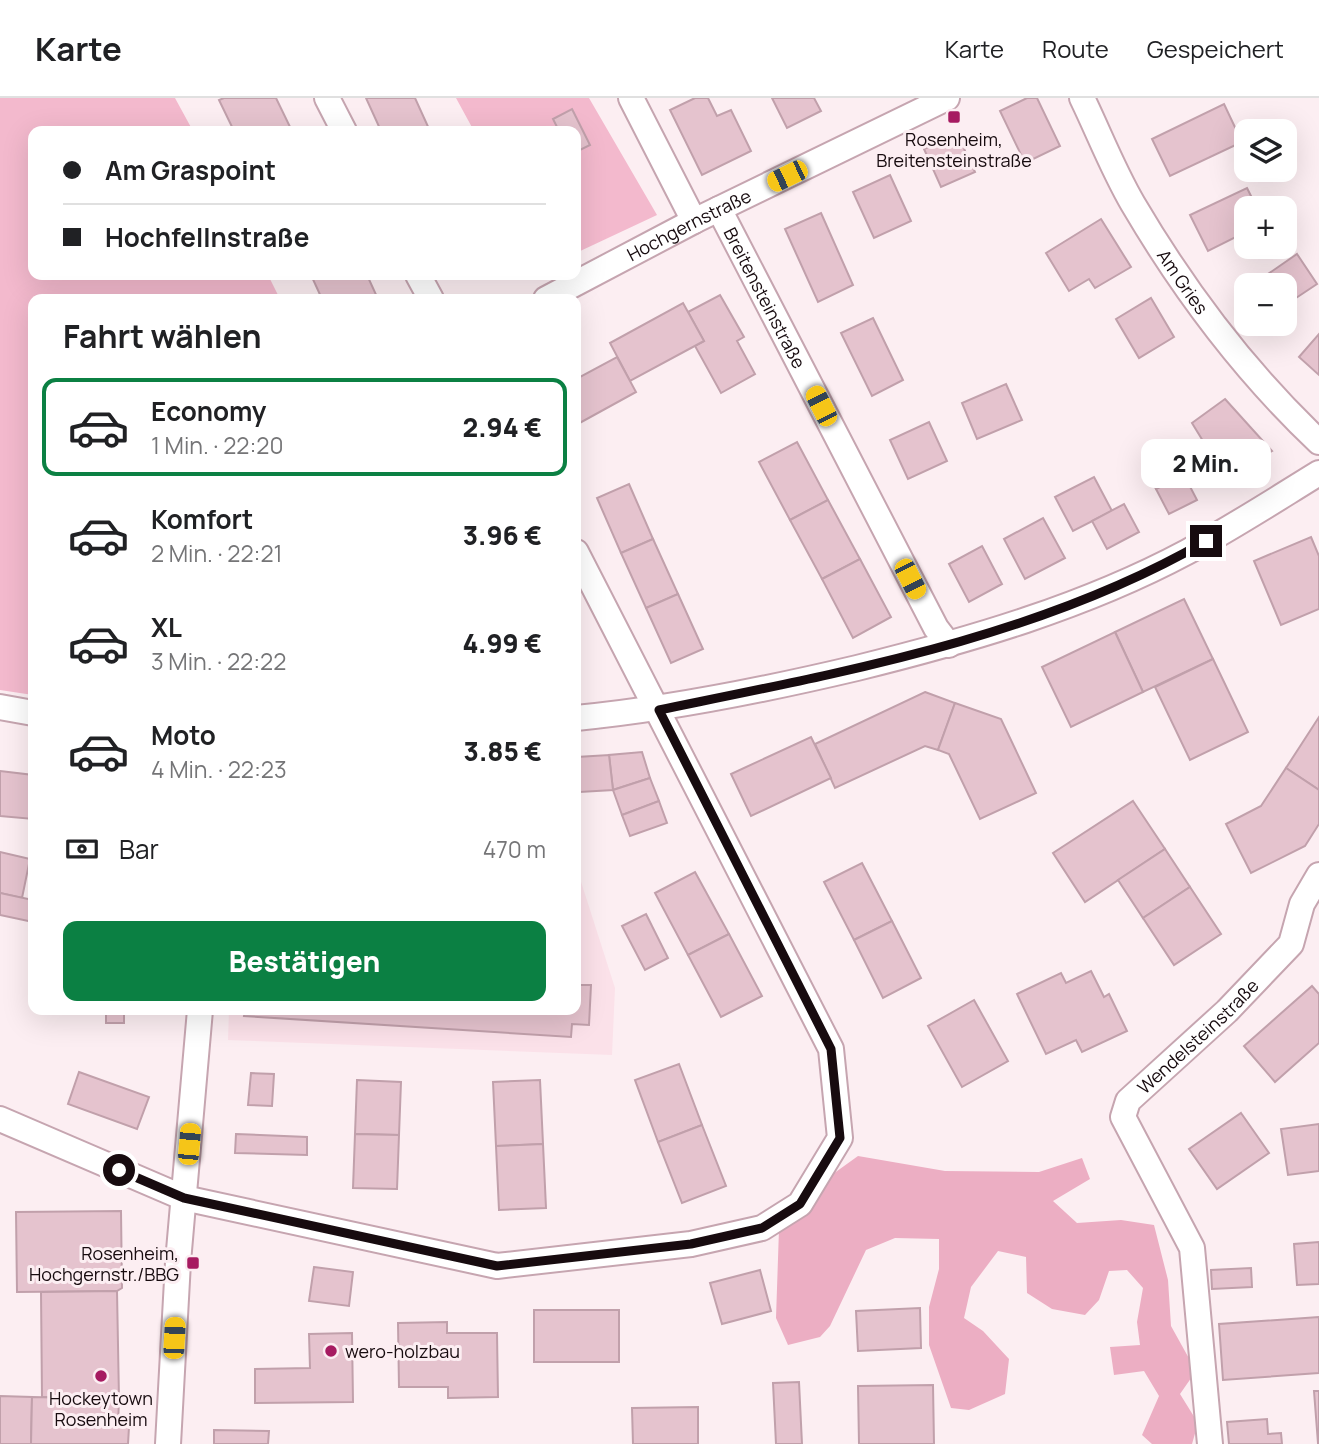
<!DOCTYPE html>
<html lang="de">
<head>
<meta charset="utf-8">
<style>
  :root { --surface:#fff; --page:#f2f2f2; --text:#202124; --muted:#757577; --line:#e0e0e0; --accent:#0b8043 }
  body { margin:0; font-family:Manrope,sans-serif; background:var(--page); color:var(--text); height:100vh; display:flex; flex-direction:column; font-size:26px; white-space:nowrap }
  * { box-sizing:border-box; margin:0 }
  p { font-size:23px; color:var(--muted) }
  .icon { flex:none; width:38px; height:38px; fill:none; stroke:currentColor; stroke-width:2; stroke-linecap:round; stroke-linejoin:round }
  .map { position:relative; flex:1; overflow:hidden }
  .details { position:absolute; left:28px; top:196px; width:553px; height:721px; display:flex; flex-direction:column; background:var(--surface); border-radius:14px; box-shadow:0 7px 28px #0002 }
  .details>* { flex:none }
  .guide { position:absolute; left:28px; top:28px; width:553px; height:154px; border-radius:14px; box-shadow:0 7px 28px #0002; display:grid; align-content:center; height:154px; padding:0 35px; background:var(--surface) }
  .tools { position:absolute; left:1234px; top:21px; display:grid; gap:14px }
  .tools a { display:grid; place-items:center; width:63px; height:63px; border-radius:14px; background:var(--surface); box-shadow:0 7px 28px #0002; font-size:35px }
  .end { position:absolute; width:32px; height:32px; margin:-16px; border:9px solid #170b0f; background:#fff; box-shadow:0 0 0 4px #fff }
  .from { border-radius:50% }
  .bubble { position:absolute; height:49px; border-radius:14px; background:var(--surface); box-shadow:0 7px 28px #0002; font-size:23px; font-weight:800; line-height:49px; text-align:center }
  .car { position:absolute; width:21px; height:42px; margin:-21px -10px; border-radius:9px; box-shadow:0 0 5px 2px #0007; background:linear-gradient(#f5c518 24%,#345 0 40%,#f5c518 0 76%,#345 0 86%,#f5c518 0) }
  .guide b { display:flex; align-items:center; gap:24px; height:66px; font-size:26px }
  .guide b+b { border-top:2px solid var(--line) }
  .guide i { width:18px; height:18px; background:var(--text) }
  ul { padding:0; list-style:none }
  li { display:flex; align-items:center; gap:21px; height:98px; margin:0 14px 10px; padding:0 21px; border:4px solid transparent; border-radius:14px }
  li div { flex:1 }
  li b { display:block; font-size:26px }
  li em { font-style:normal; font-weight:800 }
  li.active { border-color:var(--accent) }
  li>.icon { width:63px; height:63px; stroke-width:1.5 }
  h2 { padding:0 35px; font-size:32px; line-height:84px }
  .pay { display:flex; align-items:center; gap:18px; height:77px; padding:0 35px; font-size:26px }
  .pay p { margin-inline-start:auto }
  .action { display:flex; gap:14px; margin-top:auto; padding:14px 35px }
  .action a { flex:1; height:80px; border-radius:14px; background:var(--accent); color:#fff; font-size:28px; font-weight:800; line-height:80px; text-align:center }
  header { display:flex; align-items:center; gap:42px; box-sizing:border-box; height:98px; padding:0 35px; background:var(--surface); border-bottom:2px solid var(--line) }
  header strong { font-size:33px }
  nav { display:flex; gap:38px; margin-inline-start:auto; font-size:24px }
  .map>svg:first-child { display:block }
  .built { fill:#fbe1e9 }
  .green { fill:#f3b9cd }
  .forest { fill:#ecaec3 }
  .building { fill:#e5c3ce; stroke:#c1a0ab; stroke-width:2 }
  .lines { fill:none; stroke-linecap:round; stroke-linejoin:round }
  .street-casing { stroke:#c6a5b0; stroke-width:28 }
  .street { stroke:#fff; stroke-width:24 }
  .route { stroke:#170b0f; stroke-width:9 }
  .poi-dot { fill:#a61b61; stroke:#fceef2; stroke-width:2.5 }
  .labels { text-anchor:middle; dominant-baseline:central; stroke-width:6; stroke-linejoin:round; paint-order:stroke }
  .poi-label { font-size:18px; fill:#170b0f; stroke:#fceef2 }
  .street-label { font-size:18px; fill:#170b0f; stroke:#fceef2 }
</style>
</head>
<body>
<header>
<strong>Karte</strong>
<nav><a>Karte</a><a>Route</a><a>Gespeichert</a></nav>
</header>
<div class="map">
<svg width="1319" height="1346" viewBox="0 0 1319 1346">
  <rect width="100%" height="100%" fill="#fceef2"/>
  <!-- built -->
  <path class="built" d="M576,768l39,122 -3,67 -384,-15 1,-30h347z"/>
  <!-- green -->
  <g class="green">
    <path d="M0,0h175l18,33h-160v144h235l12,24h-247v396l-33,-5z"/>
    <path d="M456,0h133l68,117 -81,38v-122h-102z"/>
  </g>
  <!-- forest -->
  <path class="forest" d="M858,1058l87,15 94,1 43,-14 8,21 -37,22 24,22 44,-3 33,5 14,55 3,46 25,45 -16,23 18,29 -6,21h-40l-10,-9 17,-39 -15,-25 -30,4 -4,-28 30,-2 -3,-23 6,-34 -16,-18 -18,1 -10,29 -14,15 -33,-6 -25,-16 -1,-36 -28,-6 -27,36 -7,31 19,13 26,28 -4,35 -36,16 -18,-2 -22,-63v-38l10,-38v-30l-44,-1 -29,12 -36,76 -10,11 -32,8 -12,-27 3,-89 47,-50z"/>
  <!-- building -->
  <g class="building">
    <path d="M224,0h52l16,33h-58l-15,-31z"/>
    <path d="M366,0h49l15,33h-49z"/>
    <path d="M695,0h13l9,18 14,-6 20,41 -49,24 -32,-65z"/>
    <path d="M772,0h42l7,13 -34,17z"/>
    <path d="M1027,0h10l23,48 -35,17 -25,-52z"/>
    <path d="M1224,6l18,38 -72,34 -18,-37z"/>
    <path d="M572,11l18,36 -14,7v-21h-17l-6,-12z"/>
    <path d="M957,36l18,38 -34,15 -17,-38z"/>
    <path d="M890,77l21,46 -37,17 -21,-46z"/>
    <path d="M1247,90l10,20h-11v24l-38,19 -18,-36z"/>
    <path d="M821,115l32,72 -35,17 -33,-73z"/>
    <path d="M1101,121l30,48 -36,21 -6,-9 -20,12 -23,-38z"/>
    <path d="M1297,156l20,30 -33,22v-21h-32z"/>
    <path d="M311,177h56l11,24h-56z"/>
    <path d="M720,197l24,42 -7,4 18,33 -34,19 -26,-47 9,-5 -16,-29z"/>
    <path d="M1151,200l23,39 -35,21 -23,-39z"/>
    <path d="M683,205l21,38 -74,40 -20,-38z"/>
    <path d="M873,220l30,62 -31,16 -31,-63z"/>
    <path d="M1319,236v41l-20,-18z"/>
    <path d="M617,259l19,35 -60,33v-46z"/>
    <path d="M1006,286l16,36 -45,19 -15,-36z"/>
    <path d="M1225,301l47,52 -47,26 -33,-54z"/>
    <path d="M929,324l18,39 -39,18 -18,-39z"/>
    <path d="M797,344l31,58 -38,20 -31,-58z"/>
    <path d="M1171,352l13,25 -28,14 -13,-25z"/>
    <path d="M1184,377l13,25 -28,14 -13,-25z"/>
    <path d="M1094,379l18,34 -39,20 -18,-34z"/>
    <path d="M629,386l24,55 -32,14 -24,-55z"/>
    <path d="M828,402l32,59 -38,20 -32,-59z"/>
    <path d="M1124,406l15,28 -32,17 -15,-28z"/>
    <path d="M1043,420l22,40 -40,21 -21,-40z"/>
    <path d="M1311,439l8,19v53l-38,16 -27,-64z"/>
    <path d="M653,441l25,55 -32,14 -25,-55z"/>
    <path d="M982,448l20,38 -33,18 -20,-38z"/>
    <path d="M860,461l31,58 -38,21 -31,-59z"/>
    <path d="M678,496l25,55 -32,14 -25,-55z"/>
    <path d="M1184,501l29,60 -70,33 -28,-60z"/>
    <path d="M1115,534l28,60 -72,35 -29,-60z"/>
    <path d="M1213,561l35,73 -58,28 -35,-73z"/>
    <path d="M925,594l30,11 -17,47 -13,-4 -90,42 -20,-44z"/>
    <path d="M955,605l46,16 35,74 -56,26 -31,-65 -11,-4z"/>
    <path d="M1319,619v73l-33,-22z"/>
    <path d="M811,639l20,41 -80,38 -20,-42z"/>
    <path d="M642,654l8,26 -37,12 -4,-35z"/>
    <path d="M609,657l4,35 -33,2 -3,-35z"/>
    <path d="M1286,670l33,22v34l-14,22 -54,27 -25,-49 35,-18z"/>
    <path d="M0,673l33,4v44l-33,-3z"/>
    <path d="M650,680l9,23 -37,14 -9,-25z"/>
    <path d="M659,703l8,22 -37,13 -8,-21z"/>
    <path d="M1133,703l32,48 -80,53 -32,-49z"/>
    <path d="M1165,751l25,38 -47,31 -25,-38z"/>
    <path d="M0,754l30,7 -8,39 -22,-5z"/>
    <path d="M862,765l30,58 -38,19 -30,-58z"/>
    <path d="M695,774l34,62 -41,21 -33,-62z"/>
    <path d="M1190,789l31,47 -47,31 -31,-47z"/>
    <path d="M0,795l33,7v22l-33,-7z"/>
    <path d="M646,816l22,44 -23,12 -23,-44z"/>
    <path d="M892,823l29,57 -38,20 -29,-58z"/>
    <path d="M729,836l33,62 -41,21 -33,-62z"/>
    <path d="M576,858v29h15l-2,40 -17,-1 -1,13 -327,-21 1,-6h331z"/>
    <path d="M1091,873l13,26 5,-3 18,37 -45,21 -6,-12 -30,14 -29,-60 44,-21 5,10z"/>
    <path d="M1312,888l7,8v49l-44,39 -31,-36z"/>
    <path d="M974,902l34,61 -46,26 -34,-61z"/>
    <path d="M106,912h55v2h-37v11h-18z"/>
    <path d="M679,966l23,61 -44,17 -23,-62z"/>
    <path d="M79,974l70,25 -12,32 -69,-25z"/>
    <path d="M251,975l23,1 -2,32 -24,-1z"/>
    <path d="M357,982l44,2 -2,53 -44,-1z"/>
    <path d="M540,982l3,64 -47,2 -3,-64z"/>
    <path d="M1241,1015l28,40 -52,36 -28,-40z"/>
    <path d="M1319,1026v47l-31,4 -7,-46z"/>
    <path d="M702,1027l24,61 -44,17 -24,-61z"/>
    <path d="M236,1036l71,3v18l-72,-2z"/>
    <path d="M355,1036l44,1 -2,54 -44,-1z"/>
    <path d="M543,1046l3,64 -47,2 -3,-64z"/>
    <path d="M121,1113l1,77 -5,3 -100,1 -1,-80z"/>
    <path d="M1319,1144v42l-22,1 -3,-41z"/>
    <path d="M314,1169l39,5 -4,34 -40,-5z"/>
    <path d="M1251,1170l1,19 -40,2 -1,-19z"/>
    <path d="M760,1172l11,41 -49,13 -12,-41z"/>
    <path d="M117,1193l2,108 -77,-2 -1,-105z"/>
    <path d="M920,1210l1,40 -63,3 -2,-40z"/>
    <rect x="534" y="1212" width="85" height="52"/>
    <path d="M1319,1219v56l-96,7 -4,-56z"/>
    <path d="M447,1224v11h50l1,64 -50,1v-11h-49l-1,-64z"/>
    <path d="M352,1235l1,69 -98,1v-34l55,-1 -1,-34z"/>
    <path d="M799,1284l3,62h-26l-3,-61z"/>
    <path d="M933,1287l1,59h-75l-1,-58z"/>
    <path d="M1314,1293h5v52h-1z"/>
    <path d="M0,1298l32,1 -1,47h-31z"/>
    <path d="M32,1299l87,2 -1,27 11,1 -1,17h-97z"/>
    <path d="M698,1309v37h-65l-1,-36z"/>
    <path d="M1267,1321l1,15 13,-1 1,11h-53l-2,-22z"/>
    <path d="M214,1332l55,1 -1,13h-54z"/>
  </g>
  <g class="lines">
    <!-- street casing -->
    <g class="street-casing">
      <g id="street">
        <path d="M327,0l17,33"/>
        <path d="M631,0l63,123"/>
        <path id="s1" d="M1082,0c17,35 31,72 51,106 50,85 114,170 186,238"/>
        <path id="s2" d="M719,111l217,419 13,17"/>
        <path d="M418,177l13,24"/>
        <path id="s3" d="M546,201l148,-78 253,-123"/>
        <path d="M0,609l33,6"/>
        <path d="M576,620c95,-9 188,-28 281,-50 113,-28 227,-61 330,-116 45,-24 88,-52 132,-79"/>
        <path d="M0,1021l184,79 313,68 194,-22 71,-16 38,-24 40,-66 -9,-89 -255,-497"/>
        <path d="M168,1346l10,-182 22,-252"/>
        <path id="s4" d="M1210,1346l-18,-196 -69,-131 5,-16 99,-90 64,-67 11,-40 17,-29"/>
      </g>
    </g>
    <!-- street -->
    <use href="#street" class="street"/>
  </g>
  <g class="lines">
    <!-- route -->
    <path class="route" d="M119,1072l65,28 313,68 194,-22 71,-16 38,-24 40,-66 -9,-89 -172,-339c185,-38 381,-73 547,-169"/>
  </g>
  <!-- markers -->
  <g class="poi-dot">
    <rect x="947" y="12" width="14" height="14" rx="3.5"/>
    <rect x="186" y="1158" width="14" height="14" rx="3.5"/>
    <circle cx="331" cy="1253" r="7"/>
    <circle cx="101" cy="1278" r="7"/>
  </g>
  <g class="labels">
    <!-- poi labels -->
    <g class="poi-label">
      <text x="954" y="41">Rosenheim,<tspan x="954" dy="21">Breitensteinstraße</tspan></text>
      <text x="179" y="1155" text-anchor="end">Rosenheim,<tspan x="179" dy="21">Hochgernstr./BBG</tspan></text>
      <text x="345" y="1253" text-anchor="start">wero-holzbau</text>
      <text x="101" y="1300">Hockeytown<tspan x="101" dy="21">Rosenheim</tspan></text>
    </g>
    <!-- street labels -->
    <g class="street-label">
      <text stroke="none"><textPath href="#s3" startOffset="161">Hochgernstraße</textPath></text>
      <text stroke="none"><textPath href="#s1" startOffset="210">Am Gries</textPath></text>
      <text stroke="none"><textPath href="#s2" startOffset="100">Breitensteinstraße</textPath></text>
      <text stroke="none"><textPath href="#s4" startOffset="457">Wendelsteinstraße</textPath></text>
    </g>
  </g>
</svg>
<div class="tools">
<a><svg class="icon" aria-label="layers" viewBox="0 0 24 24"><path d="M12 4l9 5-9 5-9-5zM3 14l9 5 9-5"/></svg></a>
<a>+</a>
<a>−</a>
</div>
<i class="end from" style="left:119px;top:1072px"></i>
<i class="end" style="left:1206px;top:443px"></i>
<div class="bubble" style="left:1141px;top:341px;width:130px">2 Min.</div>
<i class="car" style="left:787px;top:78px;rotate:244deg"></i>
<i class="car" style="left:821px;top:308px;rotate:333deg"></i>
<i class="car" style="left:910px;top:481px;rotate:153deg"></i>
<i class="car" style="left:189px;top:1046px;rotate:5deg"></i>
<i class="car" style="left:174px;top:1240px;rotate:3deg"></i>
<div class="guide">
<b><i class="from"></i>Am Graspoint</b>
<b><i></i>Hochfellnstraße</b>
</div>
<section class="details">
<h2>Fahrt wählen</h2>
<ul>
<li class="active"><svg class="icon" aria-label="car" viewBox="0 0 24 24"><path d="M5 17H2v-5l4-1 3-4h7l3 4 3 1v5h-3M9 17h6M6 11h13"/><circle cx="7" cy="17" r="2"/><circle cx="17" cy="17" r="2"/></svg><div><b>Economy</b><p>1 Min. · 22:20</p></div><em>2.94 €</em></li>
<li><svg class="icon" aria-label="car" viewBox="0 0 24 24"><path d="M5 17H2v-5l4-1 3-4h7l3 4 3 1v5h-3M9 17h6M6 11h13"/><circle cx="7" cy="17" r="2"/><circle cx="17" cy="17" r="2"/></svg><div><b>Komfort</b><p>2 Min. · 22:21</p></div><em>3.96 €</em></li>
<li><svg class="icon" aria-label="car" viewBox="0 0 24 24"><path d="M5 17H2v-5l4-1 3-4h7l3 4 3 1v5h-3M9 17h6M6 11h13"/><circle cx="7" cy="17" r="2"/><circle cx="17" cy="17" r="2"/></svg><div><b>XL</b><p>3 Min. · 22:22</p></div><em>4.99 €</em></li>
<li><svg class="icon" aria-label="car" viewBox="0 0 24 24"><path d="M5 17H2v-5l4-1 3-4h7l3 4 3 1v5h-3M9 17h6M6 11h13"/><circle cx="7" cy="17" r="2"/><circle cx="17" cy="17" r="2"/></svg><div><b>Moto</b><p>4 Min. · 22:23</p></div><em>3.85 €</em></li>
</ul>
<div class="pay"><svg class="icon" aria-label="cash" viewBox="0 0 24 24"><path d="M3 7h18v10H3z"/><circle cx="12" cy="12" r="2"/></svg>Bar<p>470 m</p></div>
<div class="action"><a>Bestätigen</a></div>
</section>
</div>
</body>
</html>
